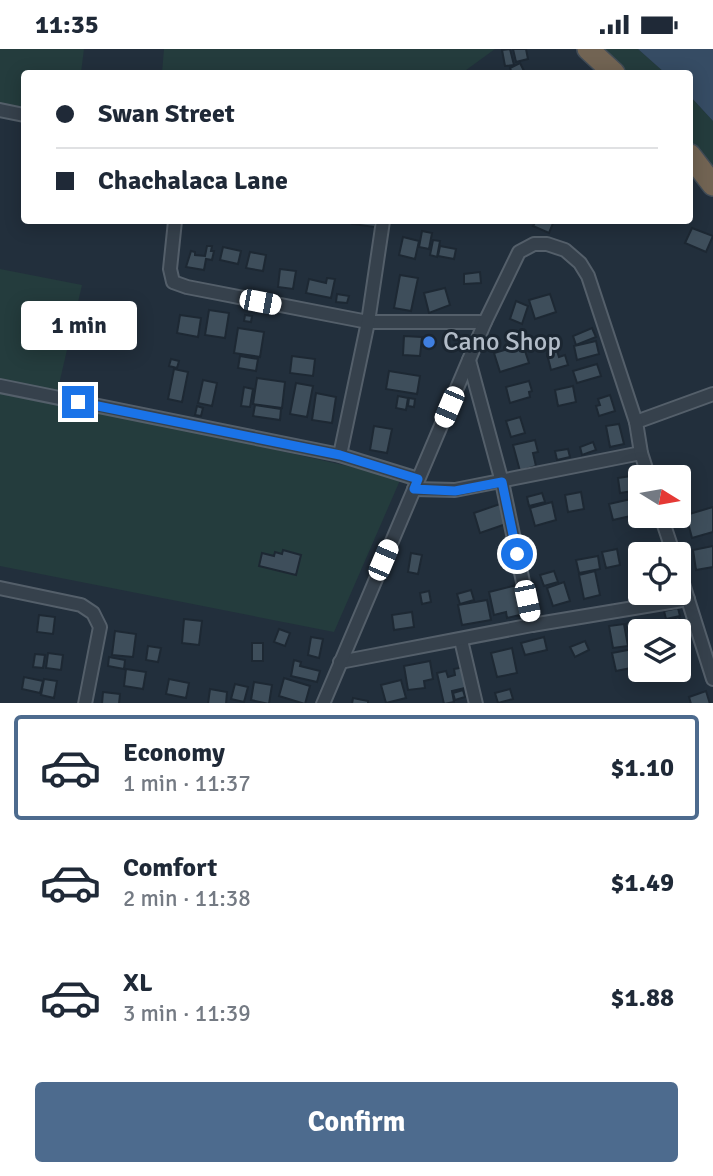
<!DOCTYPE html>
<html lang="en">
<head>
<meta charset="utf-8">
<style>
  :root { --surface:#fff; --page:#f6f6f7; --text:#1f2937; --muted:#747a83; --line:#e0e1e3; --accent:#4d6b8e }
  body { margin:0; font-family:Signika,sans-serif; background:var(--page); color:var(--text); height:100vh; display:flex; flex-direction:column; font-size:26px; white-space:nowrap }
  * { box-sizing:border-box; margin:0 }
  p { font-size:23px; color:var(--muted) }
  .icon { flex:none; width:38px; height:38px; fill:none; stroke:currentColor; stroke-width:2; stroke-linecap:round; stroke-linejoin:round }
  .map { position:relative; height:654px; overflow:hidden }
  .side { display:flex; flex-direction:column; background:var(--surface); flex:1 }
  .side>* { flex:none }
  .banner { position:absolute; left:21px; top:21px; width:672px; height:154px; border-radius:7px; box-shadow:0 4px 18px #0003; display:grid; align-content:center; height:154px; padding:0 35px; background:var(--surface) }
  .needle { width:46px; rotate:101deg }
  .fabs { position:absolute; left:628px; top:416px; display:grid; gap:14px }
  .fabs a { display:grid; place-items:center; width:63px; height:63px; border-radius:7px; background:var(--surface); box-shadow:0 4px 18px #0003; font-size:35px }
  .end { position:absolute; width:32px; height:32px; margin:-16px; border:9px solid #1a73e8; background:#fff; box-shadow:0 0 0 4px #fff }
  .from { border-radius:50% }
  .bubble { position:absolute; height:49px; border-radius:7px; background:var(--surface); box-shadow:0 4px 18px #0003; font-size:23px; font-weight:700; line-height:49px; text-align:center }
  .car { position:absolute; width:21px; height:42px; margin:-21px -10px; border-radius:9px; box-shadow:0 0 5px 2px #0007; background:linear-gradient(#fff 24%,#345 0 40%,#fff 0 76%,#345 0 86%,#fff 0) }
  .banner b { display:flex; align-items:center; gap:24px; height:66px; font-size:26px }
  .banner b+b { border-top:2px solid var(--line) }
  .banner i { width:18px; height:18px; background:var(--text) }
  ul { padding:12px 0 0; list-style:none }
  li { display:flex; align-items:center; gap:21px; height:105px; margin:0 14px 10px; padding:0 21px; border:4px solid transparent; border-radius:7px }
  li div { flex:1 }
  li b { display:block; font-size:26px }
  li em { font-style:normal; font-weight:700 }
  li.current { border-color:var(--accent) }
  li>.icon { width:63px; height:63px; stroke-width:1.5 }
  .primary-button { display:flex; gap:14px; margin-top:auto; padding:14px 35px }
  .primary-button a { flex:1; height:80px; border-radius:7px; background:var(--accent); color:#fff; font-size:28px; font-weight:700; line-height:80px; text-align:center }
  .status { display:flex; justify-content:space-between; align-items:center; height:49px; padding:0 35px; background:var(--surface); direction:ltr }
  .status svg { height:19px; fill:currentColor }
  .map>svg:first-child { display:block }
  .green { fill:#243c3d }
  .water { fill:#364c64 }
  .building { fill:#3e4e5b; stroke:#1d2833; stroke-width:2 }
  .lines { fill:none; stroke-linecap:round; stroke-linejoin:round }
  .street-casing { stroke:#545f6a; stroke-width:16 }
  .highway-casing { stroke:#414c57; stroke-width:24 }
  .street { stroke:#36414c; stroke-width:12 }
  .highway { stroke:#726453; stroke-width:21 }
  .route { stroke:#1a73e8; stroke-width:9 }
  .shop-dot { fill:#3f7fe0; stroke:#1b2631; stroke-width:2.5 }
  .labels { text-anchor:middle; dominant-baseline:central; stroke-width:6; stroke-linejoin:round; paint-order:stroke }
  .poi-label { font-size:26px; fill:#b2bcc8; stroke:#1b2631; text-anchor:start }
</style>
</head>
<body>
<div class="status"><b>11:35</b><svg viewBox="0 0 49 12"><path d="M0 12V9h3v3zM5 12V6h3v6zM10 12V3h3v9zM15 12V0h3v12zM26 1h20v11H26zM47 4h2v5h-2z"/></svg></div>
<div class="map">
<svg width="713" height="655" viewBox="0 0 713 655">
  <rect width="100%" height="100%" fill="#222f3c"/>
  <!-- green -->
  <g class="green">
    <path d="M0,0h84l-3,24h-57v39l-24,-5z"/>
    <path d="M164,0h331l-33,24h-300z"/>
    <path d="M576,0h62l27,24h-61z"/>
    <path d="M690,47l23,25v72l-23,-31z"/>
    <path d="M0,220l82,16 -25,108 -57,-11z"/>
    <path d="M0,339l401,90 -67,154 -334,-66z"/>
  </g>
  <!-- water -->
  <path class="water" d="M638,0h75v72l-23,-25v-23h-25z"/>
  <!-- building -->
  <g class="building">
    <path d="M510,0l4,16 -9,1 -3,-16z"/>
    <path d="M513,0h13l2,10 -12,3z"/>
    <path d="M520,14l5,10h-13l-2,-5z"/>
    <path d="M353,172h23l-1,6 -23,-3z"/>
    <path d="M536,172h18l-5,12 -16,-7z"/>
    <path d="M692,179l21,8 -7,16 -21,-9z"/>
    <path d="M422,182l10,2 -3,16 -10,-2z"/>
    <path d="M403,188l16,4 -4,18 -16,-4z"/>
    <path d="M433,191l7,1 -3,16 -7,-2z"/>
    <path d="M207,197h5l-1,5h3l-2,9 -6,-1 -2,11 -18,-3 5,-16 4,1v3l10,1z"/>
    <path d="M440,197l16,3 -2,10 -16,-3z"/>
    <path d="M223,198l18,4 -3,13 -18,-4z"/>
    <path d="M250,203l16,3 -3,16 -17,-3z"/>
    <path d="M280,220l16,2 -3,18 -15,-2z"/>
    <path d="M480,223l1,11 -17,1v-10z"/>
    <path d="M400,226l18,3 -7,33 -17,-3z"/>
    <path d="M327,229l8,1 -4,19 -25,-5 3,-14 17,4z"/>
    <path d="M445,239l5,17 -21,8 -5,-20z"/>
    <path d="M337,245l12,2 -2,7 -11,-1z"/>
    <path d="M550,245l6,18 -21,7 -6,-19z"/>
    <path d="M516,252l12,5 -6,18 -12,-5z"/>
    <path d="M209,261l20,3 -4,25 -20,-3z"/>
    <path d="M180,266l21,3 -3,19 -21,-4z"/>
    <path d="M245,266l7,1 -1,6 -7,-1z"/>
    <path d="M238,279l26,4 -4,25 -26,-4z"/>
    <path d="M592,279l4,9 -20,8 -3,-9z"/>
    <path d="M404,287l18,1 -2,19 -17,-1z"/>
    <path d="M596,292l3,13 -22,6 -3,-14z"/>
    <path d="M523,296l6,18 -29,9 -6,-19z"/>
    <path d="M557,302l2,6 6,-2 3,10 -17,5 -4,-16z"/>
    <path d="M240,307l18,3 -2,12 -18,-3z"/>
    <path d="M292,307l23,3 -2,17 -23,-3z"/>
    <path d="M171,310l8,2 -2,7 -8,-2z"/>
    <path d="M597,315l4,12 -24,7 -4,-12z"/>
    <path d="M174,320l14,3 -6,30 -14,-3z"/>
    <path d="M389,322l31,5 -3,18 -31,-5z"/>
    <path d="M257,329l28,4 -3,26 -29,-4z"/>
    <path d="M203,331l14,3 -5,23 -14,-3z"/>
    <path d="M529,332l3,10 -3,1 1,5 -20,6 -4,-16z"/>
    <path d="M296,334l17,3 -6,31 -17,-3z"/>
    <path d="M573,337l3,16 -18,4 -3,-16z"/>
    <path d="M244,338l9,2 -3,18 -9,-1z"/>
    <path d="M316,344l20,4 -4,26 -20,-3z"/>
    <path d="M610,346l5,16 -16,5 -3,-10 4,-1 -2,-6z"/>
    <path d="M398,347l10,2 -2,12 -10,-2z"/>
    <path d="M409,349l6,1 -1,8 -6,-1z"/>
    <path d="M255,356l26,4 -1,11 -27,-4z"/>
    <path d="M197,357l6,2 -2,8 -6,-1z"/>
    <path d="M520,368l5,16 -14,4 -5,-16z"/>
    <path d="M619,375l5,20 -14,3 -4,-21z"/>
    <path d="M374,377l18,3 -5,24 -17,-3z"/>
    <path d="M535,391l3,12 -5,1 3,13 -16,5 -7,-26z"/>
    <path d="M593,393l3,8 -14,5 -2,-8z"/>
    <path d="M568,400l2,8 -13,3 -2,-9z"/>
    <path d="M631,427l2,15 -13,2 -2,-15z"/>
    <path d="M581,443l3,17 -16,3 -3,-17z"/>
    <path d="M542,444l3,9 -16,4 -2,-9z"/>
    <path d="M631,450l4,16 -22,5 -4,-16z"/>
    <path d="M552,453l4,18 -21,6 -5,-18z"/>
    <path d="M500,455l6,20 -26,9 -6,-20z"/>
    <path d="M713,458v25l-21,6 -6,-23z"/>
    <path d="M713,497v21l-17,3 -3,-20z"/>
    <path d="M617,500l3,16 -14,3 -4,-16z"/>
    <path d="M283,501l18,5 -5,20 -37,-9 3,-13 12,3 1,-4 7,2z"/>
    <path d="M411,504l11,2 -4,19 -10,-2z"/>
    <path d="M598,507l2,13 -21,4 -3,-13z"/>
    <path d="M554,522l4,11 -14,4 -4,-11z"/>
    <path d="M595,522l5,24 -16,4 -5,-24z"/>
    <path d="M564,533l6,19 -17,5 -6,-18z"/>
    <path d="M517,536l7,29 -17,4 -1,-6 -12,3 -5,-23z"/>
    <path d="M471,541l3,10 -14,4 -3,-10z"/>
    <path d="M429,542l2,11 -9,2 -2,-11z"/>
    <path d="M487,551l4,20 -29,5 -4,-20z"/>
    <path d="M678,559l2,8 -14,3 -2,-8z"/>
    <path d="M412,563l2,15 -20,3 -2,-15z"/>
    <path d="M39,566l16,2 -2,17 -16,-2z"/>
    <path d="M679,568l2,7 -13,4 -2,-7z"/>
    <path d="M184,570l18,2 -3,24 -17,-2z"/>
    <path d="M637,571l3,19 -8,3 -6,-18z"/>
    <path d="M624,575l4,22 -15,2 -4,-22z"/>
    <path d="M681,577l8,29 -10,2v-25l-13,-2z"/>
    <path d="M279,580l11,4 -5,13 -11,-4z"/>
    <path d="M115,582l21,3 -3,23 -21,-2z"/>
    <path d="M311,588l12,2 -4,19 -11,-3z"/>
    <path d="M544,588l3,13 -22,5 -4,-12z"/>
    <path d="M585,592l4,9 -14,7 -5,-10z"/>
    <rect x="252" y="594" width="11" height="18"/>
    <path d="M148,597l13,2 -3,14 -12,-2z"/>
    <path d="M512,599l5,25 -20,4 -6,-24z"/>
    <path d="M633,600l3,18 -20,4 -4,-18z"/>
    <path d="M48,604l15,2 -2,15 -15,-2z"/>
    <path d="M35,605l10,1 -2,13 -10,-1z"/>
    <path d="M109,608l16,3 -1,9 -16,-3z"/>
    <path d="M294,611l7,2 -1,4 20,5 -3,11 -26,-6z"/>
    <path d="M430,612l3,18 -9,2 1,7 -17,2 -4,-24z"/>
    <path d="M465,618l4,20 -17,4 2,11 -10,2 -7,-31 9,-2 2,6 7,-2 -1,-6z"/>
    <path d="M126,620l20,3 -3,17 -19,-3z"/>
    <path d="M24,628l19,4 -3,12 -18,-4z"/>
    <path d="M284,629l26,8 -5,18 -26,-8z"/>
    <path d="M44,630l13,2 -3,17 -13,-3z"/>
    <path d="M169,630l20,4 -3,15 -20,-4z"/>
    <path d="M401,631l5,18 -20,5 -5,-18z"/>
    <path d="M254,633l18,3 -3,19 -18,-4z"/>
    <path d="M235,635l13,3 -4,15 -13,-3z"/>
    <path d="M210,640l17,3 -1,12h-18z"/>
    <path d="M510,640l3,10 -15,4 -3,-10z"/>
    <path d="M463,641l2,7 -10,3 -2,-7z"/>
    <path d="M706,642l4,13h-19l-2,-7z"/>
    <path d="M103,643l17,2 -1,10h-17z"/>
    <path d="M353,649l15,3v3h-16z"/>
  </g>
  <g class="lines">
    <!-- street casing -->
    <g class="street-casing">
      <g id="street">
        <path d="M0,61l24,5"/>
        <path d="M175,172l-5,48 3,13 14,5 181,35h117"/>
        <path d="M469,311l33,122 30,143"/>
        <path d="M0,337l340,69 78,24"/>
        <path d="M636,373l77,-28"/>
        <path d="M340,406l28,-133 15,-101"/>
        <path d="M414,440l41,1 186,-37"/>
        <path d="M661,467l13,39"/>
        <path d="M679,522l34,108"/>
        <path d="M0,539l81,17 12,8 7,14 -15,77"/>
        <path d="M461,591l15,64"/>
        <path d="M340,613l192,-37 156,-26"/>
        <path d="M323,655l162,-382 34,-70 15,-8h13l18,6 15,13 8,13 48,146 5,31 8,25"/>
      </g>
    </g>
    <!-- highway casing -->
    <g class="highway-casing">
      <g id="highway">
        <path d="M588,0l26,24"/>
        <path d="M690,106l23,30"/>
      </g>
    </g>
    <!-- street -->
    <use href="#street" class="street"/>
    <!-- highway -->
    <use href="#highway" class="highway"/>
  </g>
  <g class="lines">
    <!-- route -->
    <path class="route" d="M78,353l262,53 78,24 -4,10 41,2 47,-9 15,72"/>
  </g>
  <!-- markers -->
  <circle class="shop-dot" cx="429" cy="293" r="7"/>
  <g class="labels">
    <!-- poi labels -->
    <g class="poi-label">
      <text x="443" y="293">Cano Shop</text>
    </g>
  </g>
</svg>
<div class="fabs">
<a><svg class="needle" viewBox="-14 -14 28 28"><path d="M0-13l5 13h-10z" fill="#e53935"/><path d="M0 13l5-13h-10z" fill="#747a83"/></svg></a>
<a><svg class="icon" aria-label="locate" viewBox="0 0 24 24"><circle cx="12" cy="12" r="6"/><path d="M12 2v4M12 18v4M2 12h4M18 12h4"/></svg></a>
<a><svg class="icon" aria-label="layers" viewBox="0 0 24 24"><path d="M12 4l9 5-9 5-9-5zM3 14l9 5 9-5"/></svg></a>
</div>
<i class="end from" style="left:517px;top:505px"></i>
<i class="end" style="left:78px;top:353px"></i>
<div class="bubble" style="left:21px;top:252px;width:116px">1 min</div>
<i class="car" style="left:260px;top:253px;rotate:101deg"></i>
<i class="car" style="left:449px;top:358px;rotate:203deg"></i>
<i class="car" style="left:383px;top:511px;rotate:23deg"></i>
<i class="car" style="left:527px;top:552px;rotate:168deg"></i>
<div class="banner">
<b><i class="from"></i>Swan Street</b>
<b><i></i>Chachalaca Lane</b>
</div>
</div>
<section class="side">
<ul>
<li class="current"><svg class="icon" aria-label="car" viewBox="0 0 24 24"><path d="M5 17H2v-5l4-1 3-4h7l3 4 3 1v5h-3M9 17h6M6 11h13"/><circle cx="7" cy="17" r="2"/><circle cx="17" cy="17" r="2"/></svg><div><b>Economy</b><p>1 min · 11:37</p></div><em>$1.10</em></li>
<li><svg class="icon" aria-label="car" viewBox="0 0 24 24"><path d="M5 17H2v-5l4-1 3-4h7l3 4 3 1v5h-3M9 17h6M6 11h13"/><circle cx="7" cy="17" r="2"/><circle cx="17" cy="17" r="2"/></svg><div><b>Comfort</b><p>2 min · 11:38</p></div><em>$1.49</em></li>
<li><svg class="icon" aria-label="car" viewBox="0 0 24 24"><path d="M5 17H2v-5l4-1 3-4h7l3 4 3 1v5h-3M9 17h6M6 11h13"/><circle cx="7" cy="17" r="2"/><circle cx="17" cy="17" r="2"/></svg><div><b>XL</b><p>3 min · 11:39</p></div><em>$1.88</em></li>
</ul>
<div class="primary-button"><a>Confirm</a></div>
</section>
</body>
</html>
